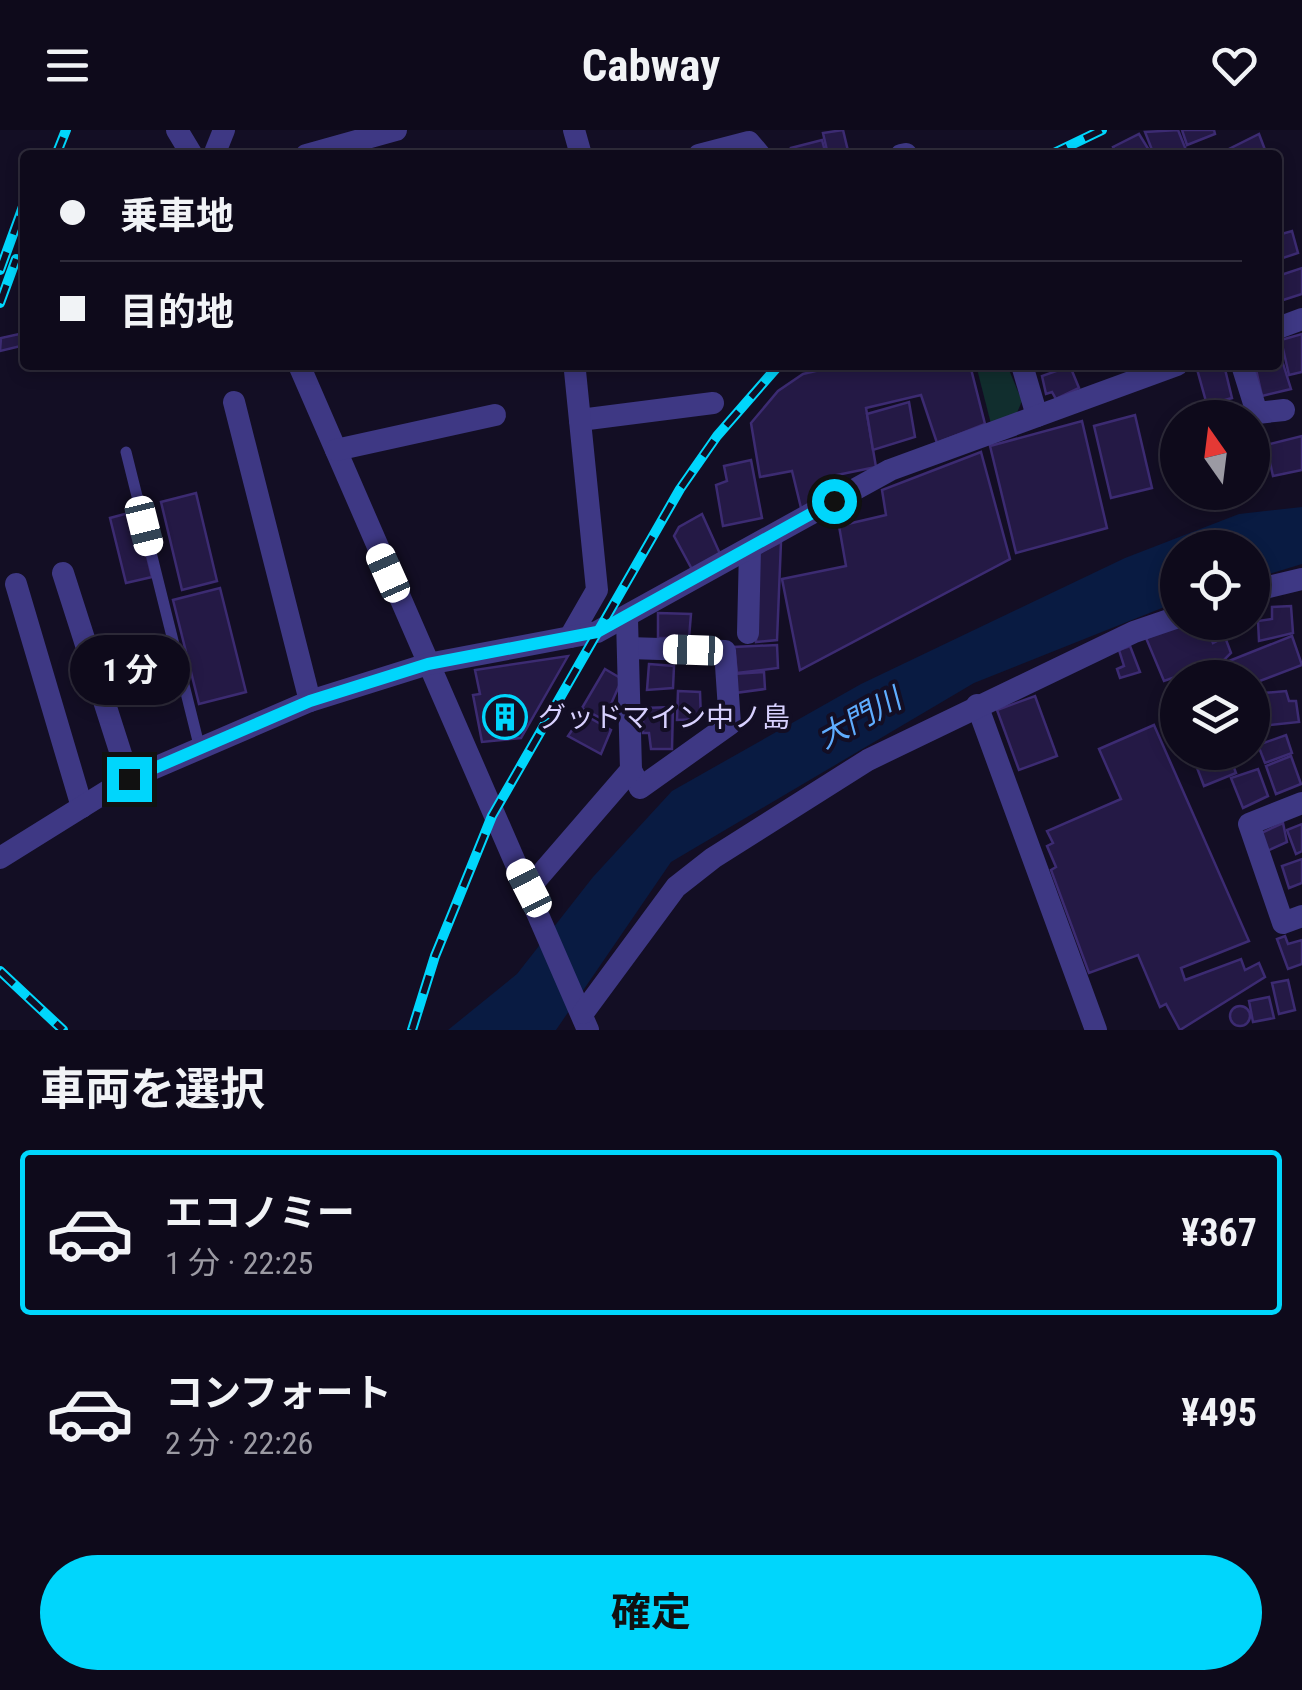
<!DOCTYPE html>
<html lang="ja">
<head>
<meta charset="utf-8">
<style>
  :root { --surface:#0e0a1b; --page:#171324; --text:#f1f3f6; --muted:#9b9aa3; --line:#2e2b3a; --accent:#00d6fc }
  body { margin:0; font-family:"Roboto Condensed","Noto Sans JP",sans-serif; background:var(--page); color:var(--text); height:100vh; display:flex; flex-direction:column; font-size:38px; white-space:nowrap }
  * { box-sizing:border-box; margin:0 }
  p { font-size:32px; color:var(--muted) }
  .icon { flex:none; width:55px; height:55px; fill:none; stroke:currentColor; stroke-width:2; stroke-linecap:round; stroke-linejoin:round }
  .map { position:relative; height:900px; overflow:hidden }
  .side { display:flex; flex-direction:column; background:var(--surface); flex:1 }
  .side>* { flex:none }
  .banner { position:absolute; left:20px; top:20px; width:1262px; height:220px; border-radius:10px; box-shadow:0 5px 15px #0003,0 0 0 2px var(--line); display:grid; align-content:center; height:220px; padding:0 40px; background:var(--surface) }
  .needle { width:65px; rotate:346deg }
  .tools { position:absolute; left:1160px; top:270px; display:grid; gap:20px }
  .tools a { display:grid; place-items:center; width:110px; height:110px; border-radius:50%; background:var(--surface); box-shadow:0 5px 15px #0003,0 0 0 2px var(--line); font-size:50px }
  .end { position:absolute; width:45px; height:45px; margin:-22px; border:12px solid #00d6fc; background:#111; box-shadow:0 0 0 5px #111 }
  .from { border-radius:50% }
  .bubble { position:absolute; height:70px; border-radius:35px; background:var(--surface); box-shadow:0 5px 15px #0003,0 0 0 2px var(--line); font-size:32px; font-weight:700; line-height:70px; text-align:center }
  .car { position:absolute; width:30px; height:60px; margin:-30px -15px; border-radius:12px; box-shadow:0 0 8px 2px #0007; background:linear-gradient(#fff 24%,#345 0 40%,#fff 0 76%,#345 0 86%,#fff 0) }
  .banner b { display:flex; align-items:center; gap:35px; height:95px; font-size:38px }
  .banner b+b { border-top:2px solid var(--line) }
  .banner i { width:25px; height:25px; background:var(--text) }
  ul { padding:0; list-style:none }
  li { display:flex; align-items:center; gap:30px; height:165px; margin:0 20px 15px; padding:0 20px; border:5px solid transparent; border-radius:10px }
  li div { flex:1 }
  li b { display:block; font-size:38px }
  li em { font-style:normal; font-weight:700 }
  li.on { border-color:var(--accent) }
  li>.icon { width:90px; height:90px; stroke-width:1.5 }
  h2 { padding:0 40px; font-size:45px; line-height:120px }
  .button { display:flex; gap:20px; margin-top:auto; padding:20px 40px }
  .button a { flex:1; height:115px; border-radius:60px; background:var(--accent); color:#111; font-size:40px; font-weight:700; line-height:115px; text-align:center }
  header { display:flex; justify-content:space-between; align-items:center; height:130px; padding:0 40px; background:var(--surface); font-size:45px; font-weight:700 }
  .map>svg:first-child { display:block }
  .green { fill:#112e2e }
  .water { fill:#091b42 }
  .building { fill:#241945; stroke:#3c2b72; stroke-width:2.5 }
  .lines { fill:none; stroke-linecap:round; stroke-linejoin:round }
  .lane { stroke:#3e3884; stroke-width:11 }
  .street { stroke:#3e3884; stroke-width:22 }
  .rail-casing { stroke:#00d6fc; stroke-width:10 }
  .rail { stroke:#130e24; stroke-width:6; stroke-dasharray:19; stroke-linecap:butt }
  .route { stroke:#00d6fc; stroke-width:12 }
  .labels { text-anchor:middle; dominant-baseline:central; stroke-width:8; stroke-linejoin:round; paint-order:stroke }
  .poi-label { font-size:28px; fill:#d8d1ff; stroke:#130e24; text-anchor:start }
  .water-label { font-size:30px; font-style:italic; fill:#5fadff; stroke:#130e24 }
</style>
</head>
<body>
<header><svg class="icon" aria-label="menu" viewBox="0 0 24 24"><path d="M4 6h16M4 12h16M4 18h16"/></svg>Cabway<svg class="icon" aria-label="heart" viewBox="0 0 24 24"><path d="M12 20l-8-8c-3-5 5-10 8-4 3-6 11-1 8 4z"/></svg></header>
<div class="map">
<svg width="1302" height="900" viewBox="0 0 1302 900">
  <rect width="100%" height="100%" fill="#130e24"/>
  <!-- green -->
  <path class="green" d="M976,235h31l15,36 -6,14 -25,9z"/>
  <!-- water -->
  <path class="water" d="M1302,377v57l-49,15 -1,-31h-74l-1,54 -203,81 -303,179 -115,168h-108l69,-56 76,-97 79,-86 189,-107 264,-126 114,-44z"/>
  <!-- building -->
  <g class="building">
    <path d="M843,0l6,25h-21l-5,-22z"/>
    <path d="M1178,0l8,20 -32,5 -9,-23z"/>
    <path d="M1182,0h32l1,4 -28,11z"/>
    <path d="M1139,4l13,21h-35l-4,-8z"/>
    <path d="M1259,4l8,21h-37l-1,-6z"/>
    <path d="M822,10l4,15h-33l-2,-7z"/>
    <path d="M1292,101l6,22 -15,5 -2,-7 -3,2v-18z"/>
    <path d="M1302,138v26l-22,7 -2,-25z"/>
    <path d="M25,160v55l-25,6 1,-13 23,-5z"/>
    <path d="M1302,204v38l-13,3 -8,-35z"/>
    <path d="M1280,224l11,35 -29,7 -7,-31h23z"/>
    <path d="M820,235h150l15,59 -48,19 -16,-48 -55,13 10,59 -44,9 2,18 -32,18 -10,-41 -32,6 -9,-54 27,-32 25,-17 17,-4z"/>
    <path d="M1224,235l8,33 -25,7 -10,-36z"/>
    <path d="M1070,236l9,22 -23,11 -4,-7 -6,2 -4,-18z"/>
    <path d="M909,272l6,35 -42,13 -6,-36z"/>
    <path d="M1135,285l17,73 -41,10 -17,-72z"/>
    <path d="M1082,291l25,107 -91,25 -26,-107z"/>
    <path d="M1302,306v34l-29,6 -7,-31z"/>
    <path d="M1258,321l7,26 -13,3v-28z"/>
    <path d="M981,322l29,107 -210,111 -18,-91 64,-13 -7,-40 47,-11 -4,-25z"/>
    <path d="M751,330l11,58 -39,8 -7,-41 11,-4 -3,-15z"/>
    <path d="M196,363l21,88 -35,9 -21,-88z"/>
    <path d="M136,381l16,66 -26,6 -16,-65z"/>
    <path d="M702,384l19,42 -27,17 -20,-37 5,-9z"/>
    <path d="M781,412l-4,98 -21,2 3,-89z"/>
    <path d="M220,458l26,104 -47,12 -26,-104z"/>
    <path d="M1291,476l2,27 -34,8 -1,-20 14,-2v-12z"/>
    <path d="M658,483l33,1 -2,24h-31z"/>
    <path d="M1187,492h17l9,21 12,-6 6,16 -7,7 -60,21 -18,-43z"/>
    <path d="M1292,506l10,29 -50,19v-6h-21l-7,-15z"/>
    <path d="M777,515l1,23 -41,5 -3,-26z"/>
    <path d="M1130,516l10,26 -20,6 -3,-9 7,-3 -5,-16z"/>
    <path d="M568,526l-47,82 -39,4 -9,-47 7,-1 -5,-24z"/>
    <path d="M649,534l25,2 -1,22 -26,2z"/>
    <path d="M605,539l17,10 -18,41 -22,-12z"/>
    <path d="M764,542l1,17 -30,4 -2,-19z"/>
    <path d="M678,561l22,1 1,27 -24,1z"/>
    <path d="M1286,561l3,10h7l3,21 -47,5v-33z"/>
    <path d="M1035,566l22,60 -38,14 -22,-60z"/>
    <path d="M673,577l-1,42h-21l-2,-16h-6v-25z"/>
    <path d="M583,584l28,16 -10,24 -33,-18z"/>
    <path d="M1154,595l95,216 -68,27 4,12 56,-21 4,11 14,-7 6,14 -85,53 -14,-26 -6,3 -22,-52 -49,18 -38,-103 5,-3 -9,-21 6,-3 -6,-12 74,-32 -22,-50z"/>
    <path d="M1286,605l6,18 -27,10 -7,-18z"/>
    <path d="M1191,622h37l8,21 -32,13z"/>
    <path d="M1291,626l10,28 -25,10 -10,-28z"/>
    <path d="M1258,639l10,27 -25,12 -12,-30z"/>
    <path d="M1283,693l4,19 -20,9 -8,-17z"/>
    <path d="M1302,694v27l-6,3 -9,-24z"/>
    <path d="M1302,729v24l-13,5 -7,-22z"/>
    <path d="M1285,806l3,8 14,-4v24l-14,5 -11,-30z"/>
    <path d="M1288,850l7,30 -16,4 -7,-31z"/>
    <path d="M1269,867l5,21 -21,4 -4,-21z"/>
    <circle cx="1240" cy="886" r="10"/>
  </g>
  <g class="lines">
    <!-- lane -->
    <path class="lane" d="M126,322l74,297"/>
    <!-- street -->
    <g class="street">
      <path d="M177,0l15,25"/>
      <path d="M574,0l7,25"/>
      <path d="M214,25l10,-25"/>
      <path d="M306,25l90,-25"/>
      <path d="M699,25l50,-13 11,13"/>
      <path d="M901,25l5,-1"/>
      <path d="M1278,198l24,-9"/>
      <path d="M299,235l289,665"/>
      <path d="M1022,235l15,51"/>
      <path d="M1242,235l15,48 27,-3"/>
      <path d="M234,272l76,299"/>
      <path d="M580,290l133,-17"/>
      <path d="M336,320l159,-35"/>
      <path d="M63,443l66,206"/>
      <path d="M16,454l66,223"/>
      <path d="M1252,461l50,-12"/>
      <path d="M748,503l2,-84"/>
      <path d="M570,507l27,-47 -22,-219"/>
      <path d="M628,518l97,3 5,73 -90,64 -9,-18"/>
      <path d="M977,575l119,325"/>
      <path d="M1302,673l-53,21 34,99 19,-7"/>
      <path d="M0,728l122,-76 188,-81 118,-37 169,-32 293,-162 287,-105"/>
      <path d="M529,758l102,-118 -4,-151"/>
      <path d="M583,883l93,-126 37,-29 155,-98 266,-128 44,-15"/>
    </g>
    <!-- rail casing -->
    <g class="rail-casing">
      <g id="rail">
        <path d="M56,25l10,-25"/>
        <path d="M1050,25l52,-25"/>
        <path d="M0,140l25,-69"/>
        <path d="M0,173l16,-44"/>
        <path d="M0,841l63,59"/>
        <path d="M412,900l23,-74 57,-140 188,-327 37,-53 62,-71"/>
      </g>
    </g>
    <!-- rail -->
    <use href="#rail" class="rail"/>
  </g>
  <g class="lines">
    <!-- route -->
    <path class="route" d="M129,649l181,-78 118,-37 169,-32 237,-131"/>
  </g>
  <!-- icons -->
  <defs>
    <g id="building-ring" transform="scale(2.25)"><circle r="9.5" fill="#130e24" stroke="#00d6fc" stroke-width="1.5"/><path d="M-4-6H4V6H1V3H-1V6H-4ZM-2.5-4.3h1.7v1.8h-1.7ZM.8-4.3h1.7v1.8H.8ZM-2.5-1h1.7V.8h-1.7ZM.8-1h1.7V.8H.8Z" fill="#00d6fc"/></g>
  </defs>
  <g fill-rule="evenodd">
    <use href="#building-ring" x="505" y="587"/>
  </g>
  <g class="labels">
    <!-- poi labels -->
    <g class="poi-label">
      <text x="538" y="587">グッドマイン中ノ島</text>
    </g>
    <!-- water labels -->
    <g class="water-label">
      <text transform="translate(859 588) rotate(-29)">大門川</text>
    </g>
  </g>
</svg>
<div class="tools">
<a><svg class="needle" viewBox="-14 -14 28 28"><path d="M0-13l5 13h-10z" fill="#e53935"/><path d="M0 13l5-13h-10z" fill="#9b9aa3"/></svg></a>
<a><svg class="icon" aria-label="locate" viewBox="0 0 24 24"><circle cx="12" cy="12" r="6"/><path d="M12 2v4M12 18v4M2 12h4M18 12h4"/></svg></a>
<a><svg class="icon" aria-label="layers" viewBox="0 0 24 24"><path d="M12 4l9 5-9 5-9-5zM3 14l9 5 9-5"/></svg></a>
</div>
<i class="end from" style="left:834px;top:371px"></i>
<i class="end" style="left:129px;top:649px"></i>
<div class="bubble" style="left:70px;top:505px;width:120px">1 分</div>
<i class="car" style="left:144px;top:396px;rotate:166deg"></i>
<i class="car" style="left:388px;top:443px;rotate:336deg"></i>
<i class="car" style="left:693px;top:520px;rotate:272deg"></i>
<i class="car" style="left:529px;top:758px;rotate:333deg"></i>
<div class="banner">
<b><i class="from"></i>乗車地</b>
<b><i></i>目的地</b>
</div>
</div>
<section class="side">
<h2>車両を選択</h2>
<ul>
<li class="on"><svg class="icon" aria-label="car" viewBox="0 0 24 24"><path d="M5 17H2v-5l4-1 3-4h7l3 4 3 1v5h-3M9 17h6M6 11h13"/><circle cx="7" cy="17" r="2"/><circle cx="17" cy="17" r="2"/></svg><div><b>エコノミー</b><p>1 分 · 22:25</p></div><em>¥367</em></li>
<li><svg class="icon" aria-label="car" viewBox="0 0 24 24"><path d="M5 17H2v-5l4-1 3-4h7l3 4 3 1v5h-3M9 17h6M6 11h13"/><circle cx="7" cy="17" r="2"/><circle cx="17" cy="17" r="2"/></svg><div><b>コンフォート</b><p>2 分 · 22:26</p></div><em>¥495</em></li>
</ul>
<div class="button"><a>確定</a></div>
</section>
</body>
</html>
